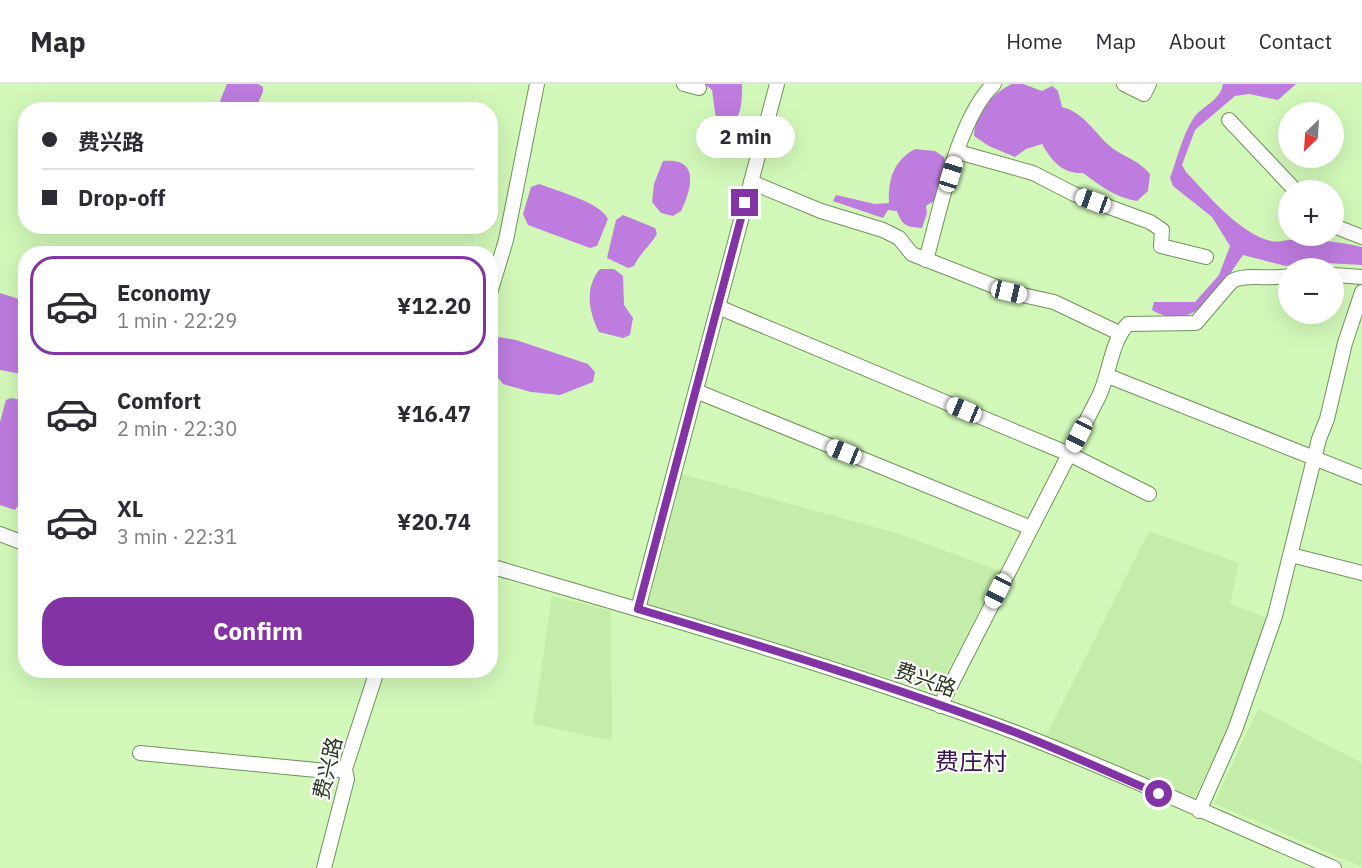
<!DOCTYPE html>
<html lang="en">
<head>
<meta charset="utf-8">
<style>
  :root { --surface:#fff; --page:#f7f7f7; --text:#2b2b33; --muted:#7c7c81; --line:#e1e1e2; --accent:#8234a4 }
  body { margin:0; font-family:"IBM Plex Sans","Noto Sans SC",sans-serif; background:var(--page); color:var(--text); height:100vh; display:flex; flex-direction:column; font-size:22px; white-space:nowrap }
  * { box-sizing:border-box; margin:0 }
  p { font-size:20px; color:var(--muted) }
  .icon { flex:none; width:33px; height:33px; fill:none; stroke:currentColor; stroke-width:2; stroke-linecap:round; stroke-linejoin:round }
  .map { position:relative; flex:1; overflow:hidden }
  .drawer { position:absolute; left:18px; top:162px; width:480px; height:432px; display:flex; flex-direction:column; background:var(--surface); border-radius:24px; box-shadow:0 6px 24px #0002 }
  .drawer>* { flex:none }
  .hud { position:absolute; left:18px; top:18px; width:480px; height:132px; border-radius:24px; box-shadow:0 6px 24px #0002; display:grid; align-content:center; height:132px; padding:0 24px; background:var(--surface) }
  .needle { width:39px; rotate:205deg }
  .buttons { position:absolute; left:1278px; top:18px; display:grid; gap:12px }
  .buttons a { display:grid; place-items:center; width:66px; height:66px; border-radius:50%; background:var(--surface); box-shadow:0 6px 24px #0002; font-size:30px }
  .end { position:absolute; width:27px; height:27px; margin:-14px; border:8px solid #8234a4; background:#fff; box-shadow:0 0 0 3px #fff }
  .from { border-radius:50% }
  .bubble { position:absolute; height:42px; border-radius:21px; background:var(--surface); box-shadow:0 6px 24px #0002; font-size:20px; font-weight:700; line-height:42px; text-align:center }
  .car { position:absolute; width:18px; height:36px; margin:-18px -9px; border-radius:8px; box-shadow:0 0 4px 2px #0007; background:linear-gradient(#fff 24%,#345 0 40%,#fff 0 76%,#345 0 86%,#fff 0) }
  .hud b { display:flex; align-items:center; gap:21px; height:57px; font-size:22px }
  .hud b+b { border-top:2px solid var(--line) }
  .hud i { width:15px; height:15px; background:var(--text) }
  ul { padding:10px 0 0; list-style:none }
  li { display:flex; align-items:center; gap:18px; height:99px; margin:0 12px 9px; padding:0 12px; border:3px solid transparent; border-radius:24px }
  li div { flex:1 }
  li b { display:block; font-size:22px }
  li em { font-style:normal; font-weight:700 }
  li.current { border-color:var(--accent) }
  li>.icon { width:54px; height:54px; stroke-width:1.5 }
  .primary-button { display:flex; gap:12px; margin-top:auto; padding:12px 24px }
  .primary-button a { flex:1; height:69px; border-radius:24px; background:var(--accent); color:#fff; font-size:24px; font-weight:700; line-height:69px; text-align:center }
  header { display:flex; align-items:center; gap:36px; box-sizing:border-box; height:84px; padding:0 30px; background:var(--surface); border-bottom:2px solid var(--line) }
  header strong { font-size:28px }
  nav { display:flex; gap:33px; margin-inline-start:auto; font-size:21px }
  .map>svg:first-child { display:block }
  .built { fill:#c4eda9 }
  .water { fill:#bd7cde }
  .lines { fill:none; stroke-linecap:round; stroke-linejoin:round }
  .street-casing { stroke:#709258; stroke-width:16 }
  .street { stroke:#fff; stroke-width:14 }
  .route { stroke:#8234a4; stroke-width:8 }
  .labels { text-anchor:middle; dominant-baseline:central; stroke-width:4.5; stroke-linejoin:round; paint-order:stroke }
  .street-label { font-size:21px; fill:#28361e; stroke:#fff }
  .quarter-label { font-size:24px; fill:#3a154b; stroke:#fff }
</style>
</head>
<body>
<header>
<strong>Map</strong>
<nav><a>Home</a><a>Map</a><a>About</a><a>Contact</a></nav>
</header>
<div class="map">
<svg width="1362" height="784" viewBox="0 0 1362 784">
  <rect width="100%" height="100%" fill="#d2f8b9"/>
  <!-- built -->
  <g class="built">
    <path d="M682,390l214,59 105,38 -65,121 -288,-88z"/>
    <path d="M1149,447l90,32 -9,41 40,15 -41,109 -35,71 -148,-63z"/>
    <path d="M552,512l59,15 1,130 -79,-17z"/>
    <path d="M1258,625l104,54v104l-148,-64z"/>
  </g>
  <!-- water -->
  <g class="water">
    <path d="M227,0h31l5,3v5l-8,17h-24l-9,-3 -2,-5z"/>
    <path d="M705,0h37c0,19 0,34 -15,46l-10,-3 -5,-37z"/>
    <path d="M1012,0h11l19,7 10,-5 6,5 4,16c22,5 33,27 50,41 14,10 25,11 38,26l-2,17 -11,10c-23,-4 -36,-15 -54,-28 -21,1 -31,-12 -41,-29l-16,5 -11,8 -26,-11 -15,-10c1,-22 18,-43 38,-52z"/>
    <path d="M1223,0h73l-18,16 -29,-6 -14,2 -40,34 -13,35 4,7c21,22 54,62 85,69 8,2 18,-2 27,-2 22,1 43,3 64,8v18l-54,-3 -22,4 -43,-11c-22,30 -47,81 -91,55l2,-8h41l24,-27 11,-29 -18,-29 -39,-31 -3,-8c7,-19 12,-42 23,-59 9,-14 27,-17 30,-35z"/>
    <path d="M915,65l20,2 9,6 2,10 -10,33 -10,6 1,7 -5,15c-15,-1 -20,-2 -25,-17l-9,-1 -5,8 -50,-17 3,-6 39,9 14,-1c-1,-23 4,-42 26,-54z"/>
    <path d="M663,77c38,-4 28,29 18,50l-8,5 -12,-3 -9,-11 2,-18z"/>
    <path d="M539,100c18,7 61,18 69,35l-11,27 -7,2 -62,-23 -5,-11 8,-27z"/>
    <path d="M623,131l32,13 2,6c-7,12 -17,19 -23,32l-6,2 -21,-10 9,-38z"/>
    <path d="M600,185h14l9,7 1,29 9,13 -3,17 -7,3 -24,-6c-10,-20 -15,-44 1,-63z"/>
    <path d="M0,209l25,8v70l-4,3 -21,-4z"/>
    <path d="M499,253l17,3 72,24 7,8 -2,10 -33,13 -29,-3 -28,-8 -12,-15v-26z"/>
    <path d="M11,314l15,3c0,27 7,89 -11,109l-15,-5v-83l6,-22z"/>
  </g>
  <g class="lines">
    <!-- street casing -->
    <g class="street-casing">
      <g id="street">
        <path d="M684,0l15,4"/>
        <path d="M1124,0l20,10 5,-10"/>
        <path d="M1229,36l66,70"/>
        <path d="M958,68l75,21 41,21 76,28 12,8 -1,16 45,11"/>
        <path d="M751,98l70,29 62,19 16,8 13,16 97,38 45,10 65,31"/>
        <path d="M1334,142l28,11"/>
        <path d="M926,176c14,-49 32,-143 68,-176"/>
        <path d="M1334,191l28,2"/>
        <path d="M490,209l16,-53 31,-156"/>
        <path d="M718,223l351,147 80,40"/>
        <path d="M1108,292l254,101"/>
        <path d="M696,307l335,137"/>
        <path d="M0,450l26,10"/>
        <path d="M1291,471l71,18"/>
        <path d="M490,482c177,52 354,102 527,167 107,41 211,90 317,135"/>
        <path d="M638,525l139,-525"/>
        <path d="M940,622l159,-310c11,-23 12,-55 29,-72l68,-1 36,-42c14,-8 38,-1 56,-5"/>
        <path d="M140,669l187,18 18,-2"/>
        <path d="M1199,727l36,-81 40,-114 44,-177 8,-20 18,-76 17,-51"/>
        <path d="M324,784l23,-89 -2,-10 30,-92 1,-6 -3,-1"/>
      </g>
    </g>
    <!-- street -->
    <use href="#street" class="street"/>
  </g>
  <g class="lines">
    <!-- route -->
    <path class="route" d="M745,119l-107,406c127,38 255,77 379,124 48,19 95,41 142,61"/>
  </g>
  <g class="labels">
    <!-- street labels -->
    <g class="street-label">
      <text transform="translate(926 595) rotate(19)">费兴路</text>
      <text transform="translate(327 684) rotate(-77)">费兴路</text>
    </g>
    <!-- quarter labels -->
    <g class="quarter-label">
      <text x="971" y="677">费庄村</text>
    </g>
  </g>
</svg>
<div class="buttons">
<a><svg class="needle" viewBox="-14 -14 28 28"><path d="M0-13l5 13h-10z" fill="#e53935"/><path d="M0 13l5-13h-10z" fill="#7c7c81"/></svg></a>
<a>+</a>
<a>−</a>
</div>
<i class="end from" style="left:1159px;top:710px"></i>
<i class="end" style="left:745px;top:119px"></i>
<div class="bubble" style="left:696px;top:32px;width:99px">2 min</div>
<i class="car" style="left:951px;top:90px;rotate:17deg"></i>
<i class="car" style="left:1093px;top:117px;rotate:290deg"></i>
<i class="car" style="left:1009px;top:208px;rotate:103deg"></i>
<i class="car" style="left:964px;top:326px;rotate:293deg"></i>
<i class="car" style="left:1079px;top:351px;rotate:207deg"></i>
<i class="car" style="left:844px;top:368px;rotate:292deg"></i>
<i class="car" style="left:998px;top:507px;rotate:207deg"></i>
<div class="hud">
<b><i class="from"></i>费兴路</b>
<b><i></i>Drop-off</b>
</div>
<section class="drawer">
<ul>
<li class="current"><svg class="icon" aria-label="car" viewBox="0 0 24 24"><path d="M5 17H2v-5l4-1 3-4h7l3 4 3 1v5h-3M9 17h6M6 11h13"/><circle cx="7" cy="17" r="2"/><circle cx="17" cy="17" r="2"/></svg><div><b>Economy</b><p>1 min · 22:29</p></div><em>¥12.20</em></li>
<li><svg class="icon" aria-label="car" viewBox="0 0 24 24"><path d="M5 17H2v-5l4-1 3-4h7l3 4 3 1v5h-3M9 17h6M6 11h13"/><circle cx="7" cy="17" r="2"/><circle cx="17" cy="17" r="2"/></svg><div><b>Comfort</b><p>2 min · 22:30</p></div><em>¥16.47</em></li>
<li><svg class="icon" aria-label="car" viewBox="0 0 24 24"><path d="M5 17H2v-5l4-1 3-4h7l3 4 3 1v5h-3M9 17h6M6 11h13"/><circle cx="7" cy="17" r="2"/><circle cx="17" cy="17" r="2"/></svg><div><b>XL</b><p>3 min · 22:31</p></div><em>¥20.74</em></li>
</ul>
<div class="primary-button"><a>Confirm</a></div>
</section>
</div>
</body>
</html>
